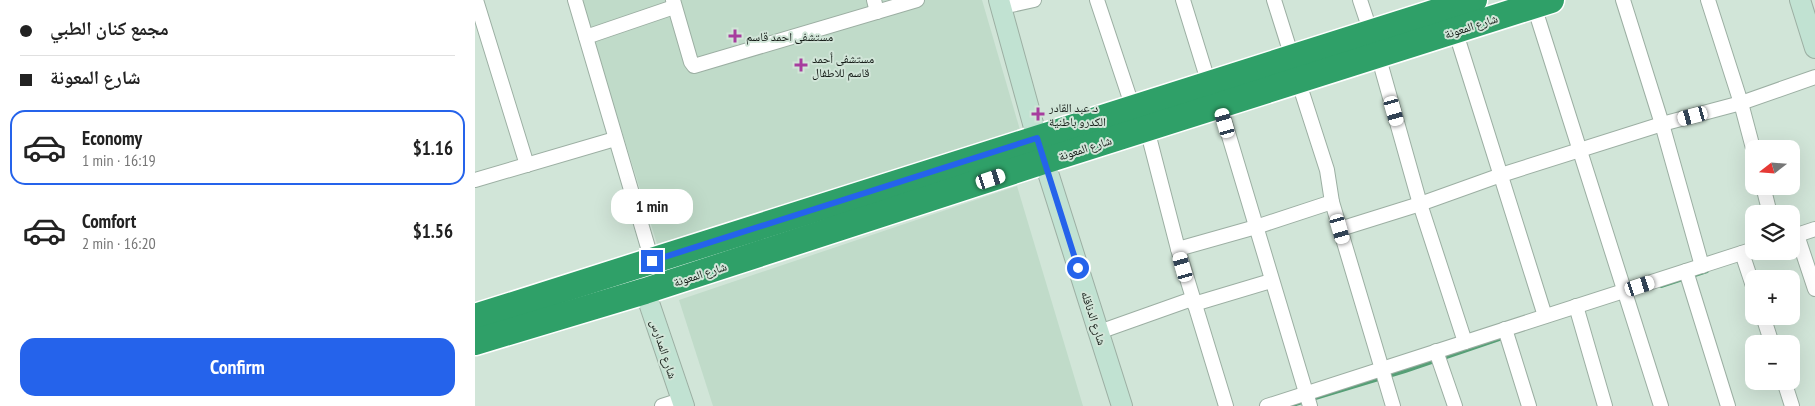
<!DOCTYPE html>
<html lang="en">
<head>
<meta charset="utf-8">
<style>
  :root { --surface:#fff; --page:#f6f6f6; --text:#222; --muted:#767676; --line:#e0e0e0; --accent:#2563eb }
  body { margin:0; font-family:"PT Sans Narrow","Noto Naskh Arabic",sans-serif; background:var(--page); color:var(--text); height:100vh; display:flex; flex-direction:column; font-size:19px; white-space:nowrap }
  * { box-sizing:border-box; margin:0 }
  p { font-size:16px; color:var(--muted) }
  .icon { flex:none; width:28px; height:28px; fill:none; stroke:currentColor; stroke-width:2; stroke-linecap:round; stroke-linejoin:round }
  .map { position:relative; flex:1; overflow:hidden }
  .drawer { display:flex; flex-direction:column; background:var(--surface); width:475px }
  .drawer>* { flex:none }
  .banner { display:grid; align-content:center; height:110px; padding:0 20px; background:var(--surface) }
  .needle { width:32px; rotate:253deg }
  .controls { position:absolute; left:1270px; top:140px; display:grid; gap:10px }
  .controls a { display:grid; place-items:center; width:55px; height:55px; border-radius:10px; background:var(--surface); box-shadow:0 5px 20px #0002; font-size:25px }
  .end { position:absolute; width:22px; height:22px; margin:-11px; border:6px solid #2563eb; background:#fff; box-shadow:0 0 0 2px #fff }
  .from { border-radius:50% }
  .bubble { position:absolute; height:35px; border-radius:15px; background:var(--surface); box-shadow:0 5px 20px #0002; font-size:16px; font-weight:800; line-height:35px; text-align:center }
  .car { position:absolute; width:15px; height:30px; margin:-15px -8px; border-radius:6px; box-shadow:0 0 4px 1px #0007; background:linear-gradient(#fff 24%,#345 0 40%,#fff 0 76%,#345 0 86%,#fff 0) }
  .banner b { display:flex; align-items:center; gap:18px; height:48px; font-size:19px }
  .banner b+b { border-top:1px solid var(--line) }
  .banner i { width:12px; height:12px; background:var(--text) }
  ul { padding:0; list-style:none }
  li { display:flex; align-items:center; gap:15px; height:75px; margin:0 10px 8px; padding:0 10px; border:2px solid transparent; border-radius:15px }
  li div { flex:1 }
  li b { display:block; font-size:19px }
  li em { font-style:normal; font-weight:800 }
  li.active { border-color:var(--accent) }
  li>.icon { width:45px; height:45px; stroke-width:1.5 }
  .primary-button { display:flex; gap:10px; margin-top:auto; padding:10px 20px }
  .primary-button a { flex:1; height:58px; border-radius:15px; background:var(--accent); color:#fff; font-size:20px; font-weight:800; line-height:58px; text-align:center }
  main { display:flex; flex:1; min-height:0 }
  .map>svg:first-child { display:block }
  .built { fill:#c0dbc9 }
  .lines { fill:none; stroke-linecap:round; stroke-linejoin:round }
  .stream { stroke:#569f76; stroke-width:4 }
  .street-casing { stroke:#9cafa3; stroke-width:16 }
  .secondary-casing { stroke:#9cafa3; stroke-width:22 }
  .highway-casing { stroke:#fff; stroke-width:29 }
  .street { stroke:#fff; stroke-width:14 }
  .secondary { stroke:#c1e2d2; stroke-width:20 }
  .highway { stroke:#2fa068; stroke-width:26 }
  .route { stroke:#2563eb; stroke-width:6 }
  .poi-dot { fill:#a73d9e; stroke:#d1e5d8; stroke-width:2 }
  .labels { text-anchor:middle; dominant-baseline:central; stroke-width:4; stroke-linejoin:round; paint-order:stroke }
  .street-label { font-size:12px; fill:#151c17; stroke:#d1e5d8 }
  .poi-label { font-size:12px; fill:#151c17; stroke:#d1e5d8; text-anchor:start }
</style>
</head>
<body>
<main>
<section class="drawer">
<div class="banner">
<b><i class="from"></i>مجمع كنان الطبي</b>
<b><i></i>شارع المعونة</b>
</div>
<ul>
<li class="active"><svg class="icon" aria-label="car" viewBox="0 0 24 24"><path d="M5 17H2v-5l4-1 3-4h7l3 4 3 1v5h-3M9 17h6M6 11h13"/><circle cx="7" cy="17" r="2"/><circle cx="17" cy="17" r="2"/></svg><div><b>Economy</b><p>1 min · 16:19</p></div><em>$1.16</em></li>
<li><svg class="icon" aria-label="car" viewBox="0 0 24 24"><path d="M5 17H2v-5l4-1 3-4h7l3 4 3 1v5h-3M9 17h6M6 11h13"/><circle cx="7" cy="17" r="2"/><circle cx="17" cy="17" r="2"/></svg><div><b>Comfort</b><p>2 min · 16:20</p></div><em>$1.56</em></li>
</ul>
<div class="primary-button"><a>Confirm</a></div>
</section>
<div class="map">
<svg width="1340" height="406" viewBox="0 0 1340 406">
  <rect width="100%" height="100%" fill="#d1e5d8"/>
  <!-- built -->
  <g class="built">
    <path d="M106,0h401l38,130 -362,117z"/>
    <path d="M542,186l66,220h-370l-34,-106z"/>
  </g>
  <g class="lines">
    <!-- stream -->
    <g class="stream">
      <path d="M1186,286l46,-15"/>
      <path d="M837,399l93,-28 100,-34"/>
      <path d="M815,406l15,-5"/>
    </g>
    <!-- street casing -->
    <g class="street-casing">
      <g id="street">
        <path d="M1,0l51,165"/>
        <path d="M100,0l77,261"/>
        <path d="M198,0l18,62 3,4 223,-66"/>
        <path d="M399,0l3,12"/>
        <path d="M622,0l36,108"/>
        <path d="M708,0l26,84"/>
        <path d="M799,0l18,57"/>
        <path d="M885,0l11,33"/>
        <path d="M1148,0l39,124 40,142"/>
        <path d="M1233,0l33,103 13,49"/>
        <path d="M1059,6l127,400"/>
        <path d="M527,7l32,-7"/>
        <path d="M980,30l90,286"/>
        <path d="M111,37l88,-30"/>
        <path d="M903,55l42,149 45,138"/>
        <path d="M823,80l29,90 5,32 61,204"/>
        <path d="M745,106l90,300"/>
        <path d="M672,129l31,120 48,157"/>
        <path d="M0,180l140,-41"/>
        <path d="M1288,186l7,28"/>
        <path d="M865,229l80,-25 81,-29 161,-51 79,-21 74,-26"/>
        <path d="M1322,235l18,54"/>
        <path d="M1316,237l24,-8"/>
        <path d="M703,249l78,-22 76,-25"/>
        <path d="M1267,253l12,36"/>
        <path d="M1211,271l42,135"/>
        <path d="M1101,306l29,100"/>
        <path d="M1288,316l9,28"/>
        <path d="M1030,329l24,77"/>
        <path d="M624,332l93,-33 2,5 77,-23"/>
        <path d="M961,351l19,55"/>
        <path d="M1309,381l8,25"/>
        <path d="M187,406l19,-6"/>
        <path d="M792,406l487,-157"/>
      </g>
    </g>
    <!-- secondary casing -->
    <g class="secondary-casing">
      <g id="secondary">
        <path d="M524,0l38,138 85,268"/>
        <path d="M1325,0l15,48"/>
        <path d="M170,291l39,115"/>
      </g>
    </g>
    <!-- highway casing -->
    <g class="highway-casing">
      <g id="highway">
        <path d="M0,317l999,-317"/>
        <path d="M0,342l170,-51 399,-130 507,-161"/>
      </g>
    </g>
    <!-- street -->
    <use href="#street" class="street"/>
    <!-- secondary -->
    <use href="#secondary" class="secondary"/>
    <!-- highway -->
    <use href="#highway" class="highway"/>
  </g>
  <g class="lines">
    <!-- route -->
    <path class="route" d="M177,261l385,-123 41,130"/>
  </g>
  <!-- markers -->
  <g class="poi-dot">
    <path d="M257.5 28.5h5v5h5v5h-5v5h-5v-5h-5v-5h5z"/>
    <path d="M323.5 57.5h5v5h5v5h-5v5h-5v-5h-5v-5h5z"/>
    <path d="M560.5 106.5h5v5h5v5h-5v5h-5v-5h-5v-5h5z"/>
  </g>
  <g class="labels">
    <!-- street labels -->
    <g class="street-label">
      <text transform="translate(996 26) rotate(-18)">شارع المعونة</text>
      <text transform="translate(610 148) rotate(-18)">شارع المعونة</text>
      <text transform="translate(225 274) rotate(-18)">شارع المعونة</text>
      <text transform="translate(619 318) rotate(72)">شارع الدناقله</text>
      <text transform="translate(189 349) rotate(72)">شارع المدارس</text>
    </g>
    <!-- poi labels -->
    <g class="poi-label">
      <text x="271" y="36">مستشفى احمد قاسم</text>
      <text x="337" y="58">مستشفى أحمد<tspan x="337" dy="14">قاسم للاطفال</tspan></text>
      <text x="574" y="107">د. عبد القادر<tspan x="574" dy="14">الكدرو باطنية</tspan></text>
    </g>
  </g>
</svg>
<div class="controls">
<a><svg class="needle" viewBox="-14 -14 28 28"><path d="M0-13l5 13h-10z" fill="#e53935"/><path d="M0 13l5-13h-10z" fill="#767676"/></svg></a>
<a><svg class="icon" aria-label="layers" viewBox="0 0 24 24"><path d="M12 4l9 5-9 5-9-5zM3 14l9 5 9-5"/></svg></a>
<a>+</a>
<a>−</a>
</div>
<i class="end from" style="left:603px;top:268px"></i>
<i class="end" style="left:177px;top:261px"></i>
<div class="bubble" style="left:136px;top:189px;width:82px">1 min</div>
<i class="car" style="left:919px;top:111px;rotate:164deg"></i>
<i class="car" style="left:1218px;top:116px;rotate:255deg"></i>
<i class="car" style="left:750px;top:123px;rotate:344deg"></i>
<i class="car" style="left:516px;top:179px;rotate:72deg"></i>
<i class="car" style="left:865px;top:229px;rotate:164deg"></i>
<i class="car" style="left:708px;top:267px;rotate:344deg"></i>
<i class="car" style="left:1165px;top:286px;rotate:72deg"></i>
</div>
</main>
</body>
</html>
